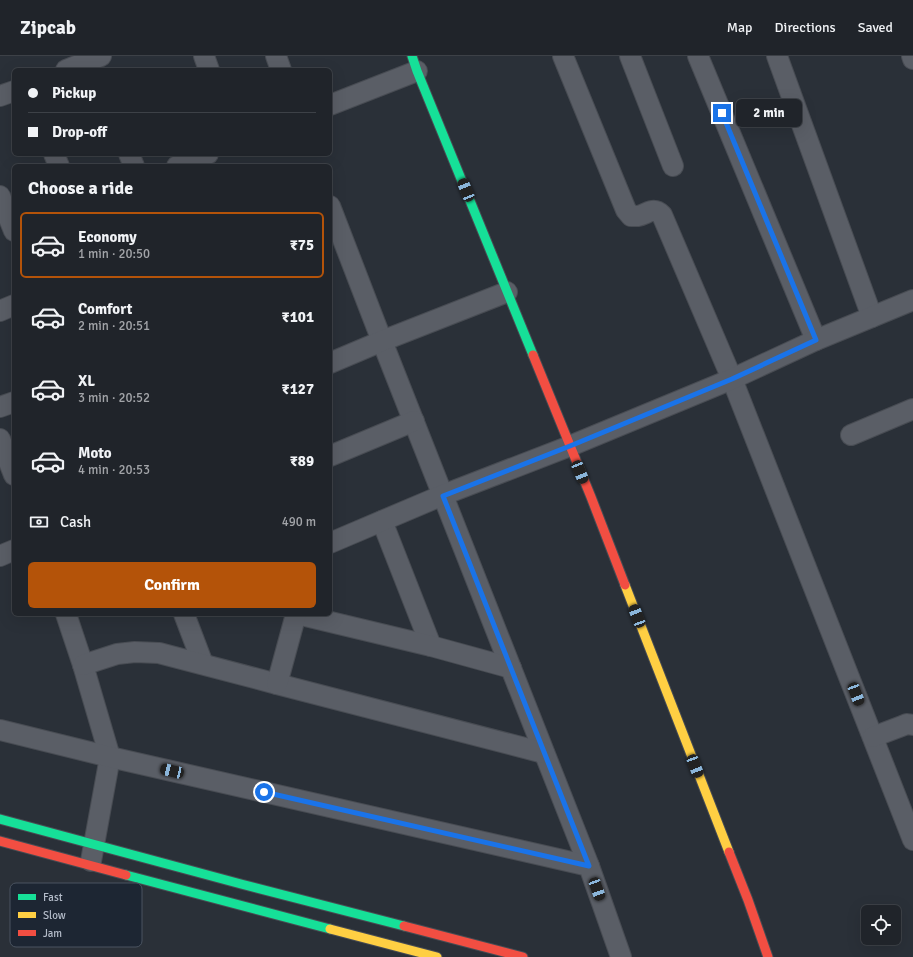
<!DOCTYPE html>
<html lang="en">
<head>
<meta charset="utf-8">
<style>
  :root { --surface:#20242a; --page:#282c32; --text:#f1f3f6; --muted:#a2a4a8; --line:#3d4147; --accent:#b45309 }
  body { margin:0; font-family:Signika,sans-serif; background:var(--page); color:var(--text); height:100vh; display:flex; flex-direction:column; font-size:15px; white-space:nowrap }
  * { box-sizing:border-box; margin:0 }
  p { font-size:13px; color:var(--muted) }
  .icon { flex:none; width:22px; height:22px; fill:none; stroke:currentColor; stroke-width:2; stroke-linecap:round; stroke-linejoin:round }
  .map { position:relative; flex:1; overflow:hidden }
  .details { position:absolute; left:12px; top:108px; width:320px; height:452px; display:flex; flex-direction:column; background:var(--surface); border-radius:6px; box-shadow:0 4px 16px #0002,0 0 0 1px var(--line) }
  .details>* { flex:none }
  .top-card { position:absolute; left:12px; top:12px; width:320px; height:88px; border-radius:6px; box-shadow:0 4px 16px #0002,0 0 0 1px var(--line); display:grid; align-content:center; height:88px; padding:0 16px; background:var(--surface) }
  .controls { position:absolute; left:861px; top:849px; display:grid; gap:8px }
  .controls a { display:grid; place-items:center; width:40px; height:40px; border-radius:6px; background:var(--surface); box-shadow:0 4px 16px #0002,0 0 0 1px var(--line); font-size:20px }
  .end { position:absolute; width:18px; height:18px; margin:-9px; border:5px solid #1a73e8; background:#fff; box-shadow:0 0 0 2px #fff }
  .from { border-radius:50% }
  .bubble { position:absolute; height:28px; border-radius:6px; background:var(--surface); box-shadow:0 4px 16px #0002,0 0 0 1px var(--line); font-size:13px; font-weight:700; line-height:28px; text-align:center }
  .car { position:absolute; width:12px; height:24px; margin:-12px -6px; border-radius:5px; box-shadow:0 0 3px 1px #0007; background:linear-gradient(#222 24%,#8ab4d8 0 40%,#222 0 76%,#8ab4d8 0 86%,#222 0) }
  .top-card b { display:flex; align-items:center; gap:14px; height:38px; font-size:15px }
  .top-card b+b { border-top:1px solid var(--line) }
  .top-card i { width:10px; height:10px; background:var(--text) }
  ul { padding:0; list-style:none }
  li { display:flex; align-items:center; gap:12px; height:66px; margin:0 8px 6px; padding:0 8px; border:2px solid transparent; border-radius:6px }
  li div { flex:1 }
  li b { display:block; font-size:15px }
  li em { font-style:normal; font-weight:700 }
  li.current { border-color:var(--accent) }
  li>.icon { width:36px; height:36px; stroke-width:1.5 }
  h2 { padding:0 16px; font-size:18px; line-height:48px }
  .pay { display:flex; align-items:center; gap:10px; height:44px; padding:0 16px; font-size:15px }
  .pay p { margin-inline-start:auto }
  .cta { display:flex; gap:8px; margin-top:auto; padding:8px 16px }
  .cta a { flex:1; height:46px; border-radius:6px; background:var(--accent); color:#fff; font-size:16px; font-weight:700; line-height:46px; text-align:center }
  header { display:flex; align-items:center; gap:24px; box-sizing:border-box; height:56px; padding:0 20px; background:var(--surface); border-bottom:1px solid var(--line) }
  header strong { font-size:19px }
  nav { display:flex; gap:22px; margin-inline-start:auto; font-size:14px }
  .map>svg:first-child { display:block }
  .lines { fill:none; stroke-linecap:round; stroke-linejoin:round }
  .street-casing { stroke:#484c53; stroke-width:22 }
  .fast-casing { stroke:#484c53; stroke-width:11 }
  .slow-casing { stroke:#484c53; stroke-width:11 }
  .jam-casing { stroke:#484c53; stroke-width:11 }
  .street { stroke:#5a5e66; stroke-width:20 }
  .fast { stroke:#16e098; stroke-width:9 }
  .slow { stroke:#ffcf43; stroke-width:9 }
  .jam { stroke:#f24e42; stroke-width:9 }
  .route { stroke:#1a73e8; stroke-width:5 }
  .key { fill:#1d2633; stroke:#4a5360; stroke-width:1 }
  .key-label { font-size:11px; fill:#b4bcc9 }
</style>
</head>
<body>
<header>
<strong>Zipcab</strong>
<nav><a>Map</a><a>Directions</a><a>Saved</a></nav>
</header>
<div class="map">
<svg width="913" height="901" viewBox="0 0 913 901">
  <rect width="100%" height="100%" fill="#2a3038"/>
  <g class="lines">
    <!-- street casing -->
    <g class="street-casing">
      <g id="street">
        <path d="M204,0l5,14"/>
        <path d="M276,0l5,14"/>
        <path d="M563,0l63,154 5,6c3,0 5,0 7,0 10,-2 15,-10 24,-1l70,164 181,461"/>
        <path d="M630,0l43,110"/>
        <path d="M698,0l118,284"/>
        <path d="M777,0l95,261"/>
        <path d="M912,0l1,3"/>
        <path d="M66,14l35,-14"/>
        <path d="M0,40l14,-5"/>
        <path d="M330,49l87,-34"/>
        <path d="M54,98l5,12"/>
        <path d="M129,98l5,12"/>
        <path d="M177,110l31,-12"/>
        <path d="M0,140l14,35"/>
        <path d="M330,150l52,135 207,525"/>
        <path d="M0,255l14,-6"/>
        <path d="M330,307l52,-22 125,-49"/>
        <path d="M0,351l14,-5"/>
        <path d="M851,379l62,-26"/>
        <path d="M0,383l14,36"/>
        <path d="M330,400l84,-35"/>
        <path d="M382,465l49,125"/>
        <path d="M330,487l113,-48 127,-49 162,-67 84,-39 97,-40"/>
        <path d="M0,500l14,-6"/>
        <path d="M66,558l17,51 27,92 -19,104"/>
        <path d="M184,558l19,50"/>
        <path d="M297,558l134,32 80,22"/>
        <path d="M83,609l34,-11 18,-2 24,1 118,31 267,69"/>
        <path d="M277,628l19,-70"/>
        <path d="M0,674l110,27 479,109 32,91"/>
        <path d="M873,681l29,-11 5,-2 6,1"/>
      </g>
    </g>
    <!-- fast casing -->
    <g class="fast-casing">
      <g id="fast">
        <path d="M412,0l5,15 116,284"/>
        <path d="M0,763l241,65 163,42"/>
        <path d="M126,819l204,54"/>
      </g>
    </g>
    <!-- slow casing -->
    <g class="slow-casing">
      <g id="slow">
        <path d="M625,529l104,267"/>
        <path d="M330,873l107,28"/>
      </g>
    </g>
    <!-- jam casing -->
    <g class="jam-casing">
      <g id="jam">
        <path d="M533,299l58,142 34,88"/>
        <path d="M0,785l126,34"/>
        <path d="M729,796l19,48 20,57"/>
        <path d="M404,870l119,31"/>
      </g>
    </g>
    <!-- street -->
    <use href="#street" class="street"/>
    <!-- fast -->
    <use href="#fast" class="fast"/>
    <!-- slow -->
    <use href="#slow" class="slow"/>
    <!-- jam -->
    <use href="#jam" class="jam"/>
  </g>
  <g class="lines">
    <!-- route -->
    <path class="route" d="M264,736l325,74 -146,-370 127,-50 162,-67 84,-39 -94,-227"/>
  </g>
  <!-- legend -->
  <rect x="10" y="827" width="132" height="64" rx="6" class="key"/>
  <rect x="18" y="838" width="18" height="6" fill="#16e098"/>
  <rect x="18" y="856" width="18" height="6" fill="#ffcf43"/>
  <rect x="18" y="874" width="18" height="6" fill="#f24e42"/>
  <g class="key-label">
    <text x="43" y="845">Fast</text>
    <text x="43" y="863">Slow</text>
    <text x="43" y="881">Jam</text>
  </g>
</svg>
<div class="controls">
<a><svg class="icon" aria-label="locate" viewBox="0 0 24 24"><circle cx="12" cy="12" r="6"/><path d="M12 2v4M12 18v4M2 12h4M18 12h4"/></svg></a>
</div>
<i class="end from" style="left:264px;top:736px"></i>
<i class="end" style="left:722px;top:57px"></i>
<div class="bubble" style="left:736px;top:43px;width:66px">2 min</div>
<i class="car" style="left:466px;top:134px;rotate:338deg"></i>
<i class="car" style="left:580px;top:416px;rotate:158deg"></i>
<i class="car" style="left:637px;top:560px;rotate:339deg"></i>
<i class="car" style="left:856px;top:638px;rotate:159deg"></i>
<i class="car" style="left:695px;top:710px;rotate:159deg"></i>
<i class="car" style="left:172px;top:715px;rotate:283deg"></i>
<i class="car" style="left:597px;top:833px;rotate:160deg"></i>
<div class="top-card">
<b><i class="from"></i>Pickup</b>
<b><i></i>Drop-off</b>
</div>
<section class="details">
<h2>Choose a ride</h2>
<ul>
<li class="current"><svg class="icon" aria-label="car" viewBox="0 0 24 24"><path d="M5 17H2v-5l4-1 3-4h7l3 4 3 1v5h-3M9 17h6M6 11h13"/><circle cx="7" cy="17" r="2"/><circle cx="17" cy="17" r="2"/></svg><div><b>Economy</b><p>1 min · 20:50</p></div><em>₹75</em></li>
<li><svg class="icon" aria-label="car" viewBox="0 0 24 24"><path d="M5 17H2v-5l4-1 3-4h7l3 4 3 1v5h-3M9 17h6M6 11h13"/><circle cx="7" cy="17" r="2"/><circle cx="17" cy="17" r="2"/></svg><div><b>Comfort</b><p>2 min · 20:51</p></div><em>₹101</em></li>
<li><svg class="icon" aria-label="car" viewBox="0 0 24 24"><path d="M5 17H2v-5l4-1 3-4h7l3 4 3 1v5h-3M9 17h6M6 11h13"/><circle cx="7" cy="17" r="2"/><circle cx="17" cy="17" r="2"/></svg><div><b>XL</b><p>3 min · 20:52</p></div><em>₹127</em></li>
<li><svg class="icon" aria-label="car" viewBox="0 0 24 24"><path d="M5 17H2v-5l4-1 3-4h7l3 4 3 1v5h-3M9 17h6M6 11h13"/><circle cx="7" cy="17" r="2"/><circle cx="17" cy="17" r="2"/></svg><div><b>Moto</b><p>4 min · 20:53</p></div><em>₹89</em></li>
</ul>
<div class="pay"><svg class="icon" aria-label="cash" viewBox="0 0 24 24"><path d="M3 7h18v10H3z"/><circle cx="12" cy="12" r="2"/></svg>Cash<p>490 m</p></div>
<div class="cta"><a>Confirm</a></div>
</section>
</div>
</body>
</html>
